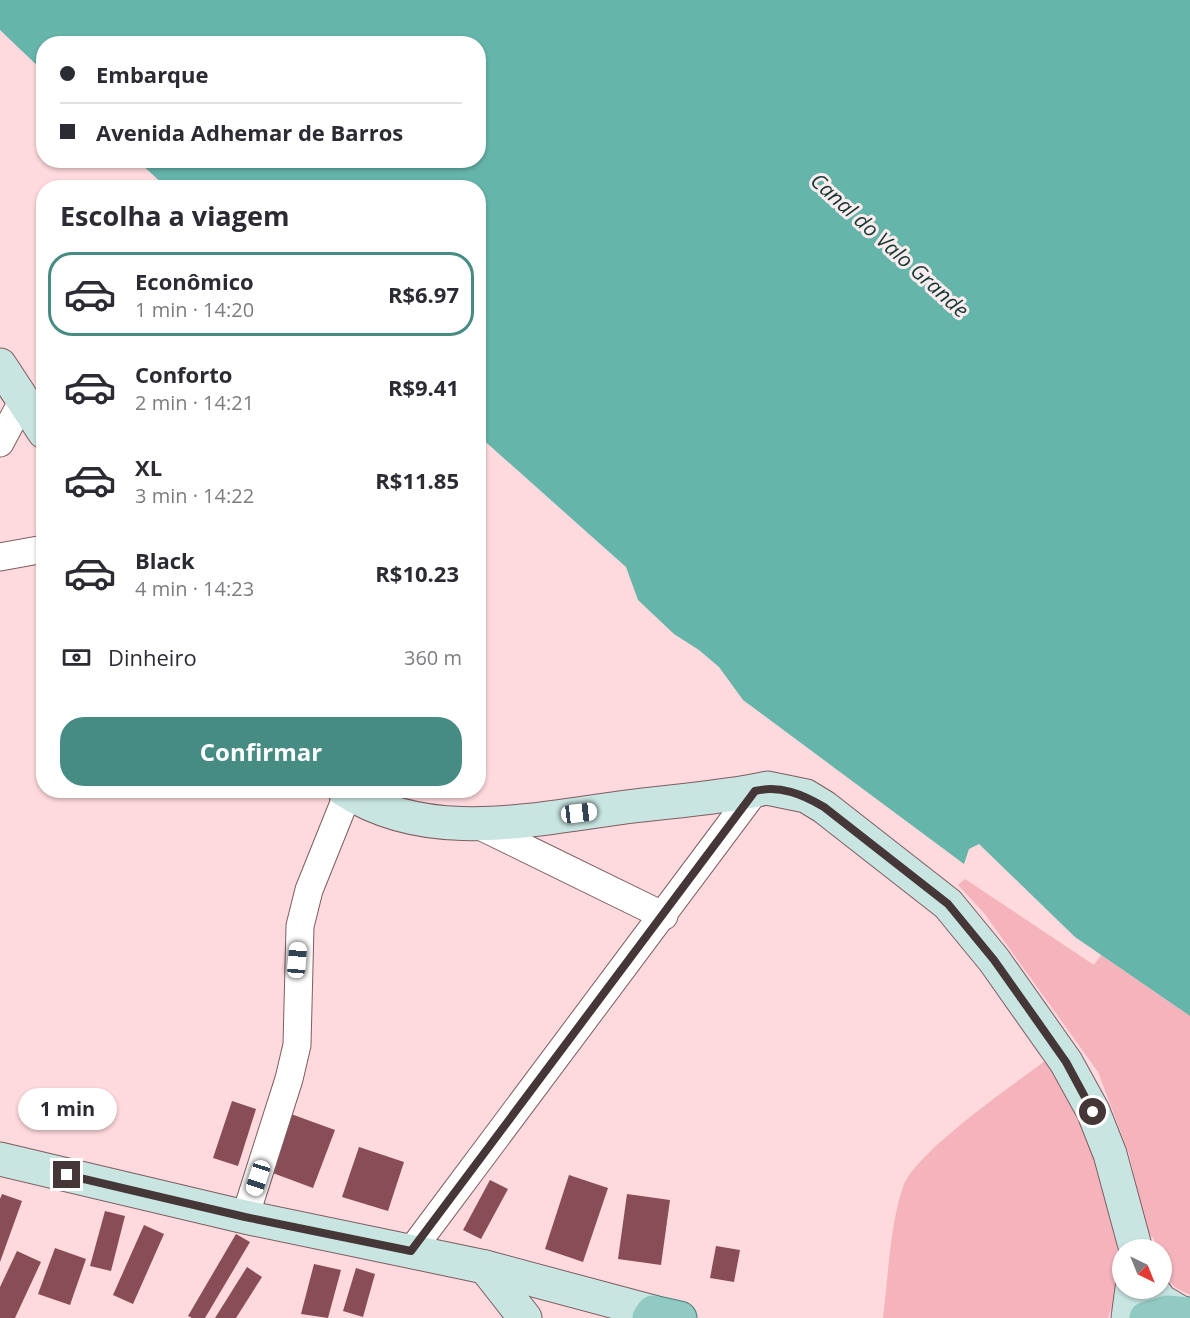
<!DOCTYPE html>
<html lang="pt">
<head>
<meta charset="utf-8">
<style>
  :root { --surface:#fff; --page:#f2f2f3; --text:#2b2b33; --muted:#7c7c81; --line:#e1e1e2; --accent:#468c83 }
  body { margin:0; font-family:"Open Sans",sans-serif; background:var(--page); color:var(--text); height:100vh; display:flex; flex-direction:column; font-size:22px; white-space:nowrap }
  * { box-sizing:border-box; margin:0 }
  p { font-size:20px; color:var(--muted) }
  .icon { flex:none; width:33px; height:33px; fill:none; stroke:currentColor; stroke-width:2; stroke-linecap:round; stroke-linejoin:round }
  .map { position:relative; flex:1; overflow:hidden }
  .drawer { position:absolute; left:36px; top:180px; width:450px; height:618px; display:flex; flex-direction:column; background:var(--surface); border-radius:24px; box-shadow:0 2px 4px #0004 }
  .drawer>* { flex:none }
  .guide { position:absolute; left:36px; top:36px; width:450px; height:132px; border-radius:24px; box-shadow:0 2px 4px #0004; display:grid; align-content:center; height:132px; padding:0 24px; background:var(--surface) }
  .needle { width:39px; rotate:137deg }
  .controls { position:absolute; left:1112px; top:1239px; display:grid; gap:12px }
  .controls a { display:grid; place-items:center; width:60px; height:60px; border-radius:50%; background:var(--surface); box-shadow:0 2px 4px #0004; font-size:30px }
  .end { position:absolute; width:27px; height:27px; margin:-14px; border:8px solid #453638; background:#fff; box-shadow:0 0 0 3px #fff }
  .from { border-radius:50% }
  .bubble { position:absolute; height:42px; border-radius:21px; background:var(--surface); box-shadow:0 2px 4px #0004; font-size:20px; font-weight:700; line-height:42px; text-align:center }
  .car { position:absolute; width:18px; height:36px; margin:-18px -9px; border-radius:8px; box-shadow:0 0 4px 2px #0007; background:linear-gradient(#fff 24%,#345 0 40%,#fff 0 76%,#345 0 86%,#fff 0) }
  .guide b { display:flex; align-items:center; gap:21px; height:57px; font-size:22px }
  .guide b+b { border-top:2px solid var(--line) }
  .guide i { width:15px; height:15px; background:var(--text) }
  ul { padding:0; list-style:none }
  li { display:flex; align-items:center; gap:18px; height:84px; margin:0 12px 9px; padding:0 12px; border:3px solid transparent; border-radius:24px }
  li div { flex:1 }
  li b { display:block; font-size:22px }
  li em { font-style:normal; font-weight:700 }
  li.on { border-color:var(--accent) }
  li>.icon { width:54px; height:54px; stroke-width:1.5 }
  h2 { padding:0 24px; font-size:27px; line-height:72px }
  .pay { display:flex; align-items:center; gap:15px; height:66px; padding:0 24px; font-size:22px }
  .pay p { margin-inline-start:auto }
  .primary-button { display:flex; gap:12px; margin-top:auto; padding:12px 24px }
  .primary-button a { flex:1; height:69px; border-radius:24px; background:var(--accent); color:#fff; font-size:24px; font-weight:700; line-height:69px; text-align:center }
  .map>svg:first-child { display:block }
  .green { fill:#f5b4bc }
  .water { fill:#65b5aa }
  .building { fill:#884d56 }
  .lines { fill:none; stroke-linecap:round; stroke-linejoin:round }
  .street-casing { stroke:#7d5d61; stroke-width:29 }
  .secondary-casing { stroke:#7d5d61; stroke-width:35 }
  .primary-casing { stroke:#467f78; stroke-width:35 }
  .street { stroke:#fff; stroke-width:27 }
  .secondary { stroke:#c8e5e1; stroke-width:33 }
  .primary { stroke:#91cac3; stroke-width:33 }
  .route { stroke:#453638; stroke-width:8 }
  .labels { text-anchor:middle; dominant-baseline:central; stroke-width:6; stroke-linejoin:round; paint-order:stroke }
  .water-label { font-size:21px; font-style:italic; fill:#123934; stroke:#fcecee }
</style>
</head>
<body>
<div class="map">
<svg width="1190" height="1318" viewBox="0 0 1190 1318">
  <rect width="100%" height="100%" fill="#fed9dd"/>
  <!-- green -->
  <g class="green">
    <path d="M965,879l129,86 7,-10 89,61v279l-14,-7 -15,-15v-23l-4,-1 -4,-12 -5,-1 -19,-82 -31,-82 -114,-159 -26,-28z"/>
    <path d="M1045,1061l27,39 25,64 23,95v25l-12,34h-225c5,-41 7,-93 20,-131 11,-34 111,-103 142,-126z"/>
  </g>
  <!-- water -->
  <path class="water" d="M0,0h1190v1016l-115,-79 -96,-93 -10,5 -5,15 -221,-164 -24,-33 -20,-17 -25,-16 -36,-34 -12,-33 -147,-131 -1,-248 -312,-1 -28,-26 340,-1v-116h-434l-1,27 -43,-41z"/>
  <!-- building -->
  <g class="building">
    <path d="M232,1101l24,8 -18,57 -25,-8z"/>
    <path d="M291,1114l44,16 -22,58 -43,-16z"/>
    <path d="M359,1147l45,15 -16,49 -46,-14z"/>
    <path d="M569,1175l39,13 -25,74 -38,-13z"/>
    <path d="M490,1180l18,9 -27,50 -18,-9z"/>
    <path d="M2,1194l20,7 -22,61v-63z"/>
    <path d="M627,1194l43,6 -9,65 -43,-6z"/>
    <path d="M105,1211l20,5 -14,55 -21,-5z"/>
    <path d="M144,1225l20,9 -31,70 -20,-9z"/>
    <path d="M236,1234l14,8 -45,76h-13l-4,-2z"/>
    <path d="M716,1246l24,4 -6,32 -24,-4z"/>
    <path d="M55,1248l31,11 -16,46 -32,-11z"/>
    <path d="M17,1251l24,11 -26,56h-15v-31z"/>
    <path d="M314,1264l27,6 -13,48 -27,-4z"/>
    <path d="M247,1267l15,10 -26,41h-21z"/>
    <path d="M356,1268l19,6 -12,43 -20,-6z"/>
  </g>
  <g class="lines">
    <!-- street casing -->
    <g class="street-casing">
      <g id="street">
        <path d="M0,443l24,-45"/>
        <path d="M0,557l44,-8"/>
        <path d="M478,825l186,91"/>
        <path d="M245,1217l44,-138 8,-34 3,-119 9,-36 39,-97"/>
        <path d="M411,1251l344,-460"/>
      </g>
    </g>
    <!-- secondary casing -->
    <g class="secondary-casing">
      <g id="secondary">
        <path d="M0,365l44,67"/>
        <path d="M344,790c85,55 189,29 282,17 47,-6 95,-9 141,-19l39,8 18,11 124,97 46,56 72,102 27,49 17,43 26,96"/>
        <path d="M0,1159l245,58 240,50 168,45"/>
        <path d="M485,1267l40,51"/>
        <path d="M1151,1288l10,13 17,10"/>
        <path d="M1128,1318l4,-30"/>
      </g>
    </g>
    <!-- primary casing -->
    <g class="primary-casing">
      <g id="primary">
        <path d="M649,1318l4,-6 27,6"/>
        <path d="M1146,1318l21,-6 23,2"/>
      </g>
    </g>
    <!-- street -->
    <use href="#street" class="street"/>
    <!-- secondary -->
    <use href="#secondary" class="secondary"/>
    <!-- primary -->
    <use href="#primary" class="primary"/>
  </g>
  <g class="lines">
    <!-- route -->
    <path class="route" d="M67,1175l178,42 166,34 344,-460c25,-6 47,3 69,16l124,97 46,56 34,48 38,54 27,50"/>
  </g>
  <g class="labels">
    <!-- water labels -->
    <g class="water-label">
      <text transform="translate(890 245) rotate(42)">Canal do Valo Grande</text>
    </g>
  </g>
</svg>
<div class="controls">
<a><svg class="needle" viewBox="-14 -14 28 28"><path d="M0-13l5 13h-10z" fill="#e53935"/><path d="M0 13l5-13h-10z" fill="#7c7c81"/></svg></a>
</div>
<i class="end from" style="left:1093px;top:1112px"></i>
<i class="end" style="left:67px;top:1175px"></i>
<div class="bubble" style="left:18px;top:1088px;width:99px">1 min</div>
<i class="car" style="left:579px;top:813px;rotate:83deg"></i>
<i class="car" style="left:297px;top:960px;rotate:5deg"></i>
<i class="car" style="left:258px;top:1178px;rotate:198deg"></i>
<div class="guide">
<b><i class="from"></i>Embarque</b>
<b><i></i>Avenida Adhemar de Barros</b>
</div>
<section class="drawer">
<h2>Escolha a viagem</h2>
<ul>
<li class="on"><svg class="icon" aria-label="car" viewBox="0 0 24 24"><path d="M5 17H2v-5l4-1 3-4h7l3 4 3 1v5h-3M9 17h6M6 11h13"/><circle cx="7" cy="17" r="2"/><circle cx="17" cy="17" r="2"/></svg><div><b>Econômico</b><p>1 min · 14:20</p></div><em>R$6.97</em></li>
<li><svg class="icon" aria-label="car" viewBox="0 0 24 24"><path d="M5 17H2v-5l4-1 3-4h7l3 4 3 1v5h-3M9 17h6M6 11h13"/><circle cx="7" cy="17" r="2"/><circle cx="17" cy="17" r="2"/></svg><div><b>Conforto</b><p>2 min · 14:21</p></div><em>R$9.41</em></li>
<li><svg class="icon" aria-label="car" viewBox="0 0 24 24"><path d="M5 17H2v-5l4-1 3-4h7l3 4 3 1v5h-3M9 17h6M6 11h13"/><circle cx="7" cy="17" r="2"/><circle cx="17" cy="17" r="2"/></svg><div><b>XL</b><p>3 min · 14:22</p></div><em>R$11.85</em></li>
<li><svg class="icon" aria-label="car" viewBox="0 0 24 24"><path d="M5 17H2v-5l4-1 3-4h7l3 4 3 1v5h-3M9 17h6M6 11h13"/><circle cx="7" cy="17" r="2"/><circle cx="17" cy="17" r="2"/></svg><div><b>Black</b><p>4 min · 14:23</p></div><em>R$10.23</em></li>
</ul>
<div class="pay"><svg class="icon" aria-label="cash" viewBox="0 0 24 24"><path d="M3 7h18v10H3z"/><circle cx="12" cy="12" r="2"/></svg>Dinheiro<p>360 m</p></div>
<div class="primary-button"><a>Confirmar</a></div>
</section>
</div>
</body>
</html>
